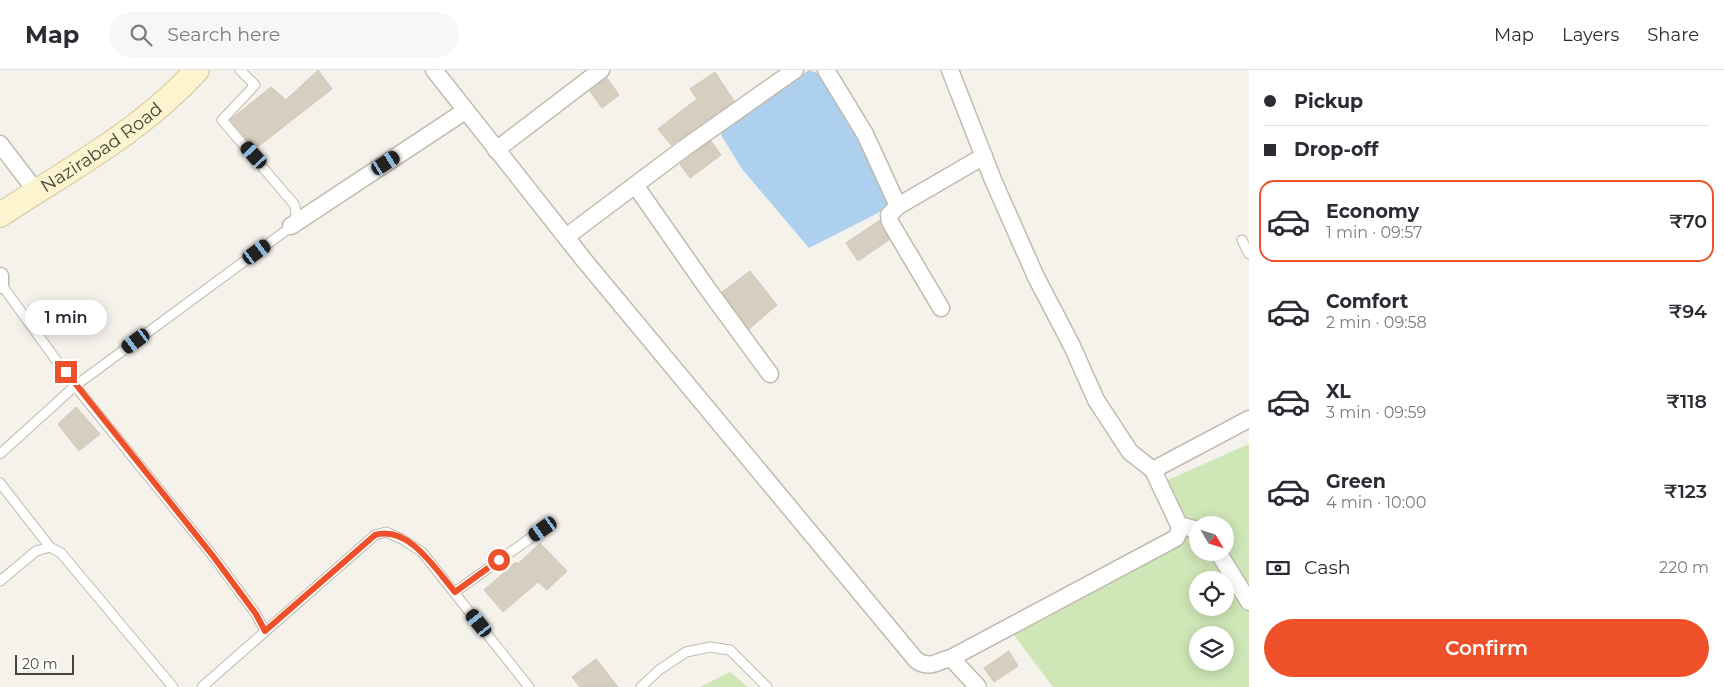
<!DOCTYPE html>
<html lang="en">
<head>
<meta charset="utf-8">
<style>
  :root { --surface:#fff; --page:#f7f7f7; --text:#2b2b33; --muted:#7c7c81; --line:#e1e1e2; --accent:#ee502a }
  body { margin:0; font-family:Montserrat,sans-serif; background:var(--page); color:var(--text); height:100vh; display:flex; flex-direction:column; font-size:19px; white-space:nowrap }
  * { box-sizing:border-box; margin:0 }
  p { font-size:16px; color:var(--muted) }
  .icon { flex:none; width:28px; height:28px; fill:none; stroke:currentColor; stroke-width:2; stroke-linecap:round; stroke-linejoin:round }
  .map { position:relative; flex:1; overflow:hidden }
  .drawer { display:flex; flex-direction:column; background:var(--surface); width:475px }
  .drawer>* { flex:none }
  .hud { display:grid; align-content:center; height:110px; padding:0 15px; background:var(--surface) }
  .needle { width:32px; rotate:128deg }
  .buttons { position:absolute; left:1189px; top:446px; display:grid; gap:10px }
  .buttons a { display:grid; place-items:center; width:45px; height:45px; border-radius:50%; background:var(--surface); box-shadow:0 2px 12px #0003; font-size:25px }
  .scale { position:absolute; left:15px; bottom:12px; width:59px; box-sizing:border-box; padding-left:5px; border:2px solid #494439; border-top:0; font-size:14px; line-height:18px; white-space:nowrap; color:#494439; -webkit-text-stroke:4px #fff; paint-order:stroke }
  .end { position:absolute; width:22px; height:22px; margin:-11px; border:6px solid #ee502a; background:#fff; box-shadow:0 0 0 2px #fff }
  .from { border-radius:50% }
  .bubble { position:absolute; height:35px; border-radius:18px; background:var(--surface); box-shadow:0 2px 12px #0003; font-size:16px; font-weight:600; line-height:35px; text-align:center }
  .car { position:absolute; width:15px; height:30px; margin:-15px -8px; border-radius:6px; box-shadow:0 0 4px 1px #0007; background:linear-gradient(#222 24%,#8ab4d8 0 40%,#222 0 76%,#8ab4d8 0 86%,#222 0) }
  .hud b { display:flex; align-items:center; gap:18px; height:48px; font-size:19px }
  .hud b+b { border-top:1px solid var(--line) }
  .hud i { width:12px; height:12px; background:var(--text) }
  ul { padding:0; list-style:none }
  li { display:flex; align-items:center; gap:15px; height:82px; margin:0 10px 8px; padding:0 5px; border:2px solid transparent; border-radius:15px }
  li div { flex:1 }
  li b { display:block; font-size:19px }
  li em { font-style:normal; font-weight:600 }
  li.active { border-color:var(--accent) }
  li>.icon { width:45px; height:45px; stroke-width:1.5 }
  .pay { display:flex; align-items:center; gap:12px; height:55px; padding:0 15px; font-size:19px }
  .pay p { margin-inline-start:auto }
  .button { display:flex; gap:10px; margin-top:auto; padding:10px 15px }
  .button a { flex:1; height:58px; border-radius:30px; background:var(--accent); color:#fff; font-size:20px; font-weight:600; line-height:58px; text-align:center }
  header { display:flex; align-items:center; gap:30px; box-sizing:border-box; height:70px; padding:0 25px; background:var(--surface); border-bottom:1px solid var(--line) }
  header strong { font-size:24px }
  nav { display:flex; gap:28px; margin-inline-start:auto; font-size:18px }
  .search { width:350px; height:45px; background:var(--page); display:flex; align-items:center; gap:12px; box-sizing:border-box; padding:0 18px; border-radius:28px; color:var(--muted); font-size:19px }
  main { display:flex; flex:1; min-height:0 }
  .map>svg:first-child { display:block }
  .green { fill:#cfe6b7; fill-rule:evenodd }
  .water { fill:#acd0ed }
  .building { fill:#d6cfc1; stroke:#d0c7b5 }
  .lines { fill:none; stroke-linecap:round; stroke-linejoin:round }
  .lane-casing { stroke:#c0bbae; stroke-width:11 }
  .street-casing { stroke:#c0bbae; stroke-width:19 }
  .secondary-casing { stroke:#d2c79e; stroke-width:26 }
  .lane { stroke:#fff; stroke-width:9 }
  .street { stroke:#fff; stroke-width:16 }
  .secondary { stroke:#fcf3cf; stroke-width:24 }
  .route { stroke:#ee502a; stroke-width:6 }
  .labels { text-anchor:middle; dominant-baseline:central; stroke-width:4.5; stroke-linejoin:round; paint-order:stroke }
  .street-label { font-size:18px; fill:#494439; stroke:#fff }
</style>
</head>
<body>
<header>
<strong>Map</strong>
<div class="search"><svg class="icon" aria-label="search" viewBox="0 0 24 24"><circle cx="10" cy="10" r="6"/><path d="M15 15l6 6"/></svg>Search here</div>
<nav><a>Map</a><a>Layers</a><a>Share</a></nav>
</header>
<main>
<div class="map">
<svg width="1249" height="617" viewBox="0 0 1249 617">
  <rect width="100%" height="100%" fill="#f5f2ec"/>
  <!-- green -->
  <g class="green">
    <path d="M1249,374v243h-196l-42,-56 164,-91 -23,-53zM1198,455h27v27h-27zM1198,510h27v28h-27zM1198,565h27v27h-27z"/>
    <path d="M730,602l18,15h-48z"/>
  </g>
  <!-- water -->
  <path class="water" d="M809,0l13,5 45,79 22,50 -11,9 -69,35 -67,-79 -21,-34 6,-8z"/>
  <!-- building -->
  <g class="building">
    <path d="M318,0l14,19 -77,60 -25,-29 41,-33 15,13z"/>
    <path d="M715,2l19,29 -63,44 -13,-16 39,-30 -7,-10z"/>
    <path d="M607,8l12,17 -17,13 -12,-17z"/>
    <path d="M711,71l10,14 -31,23 -10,-14z"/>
    <path d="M880,150l9,20 -31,21 -12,-18z"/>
    <path d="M750,201l27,34 -28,24 -27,-37z"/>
    <path d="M76,337l24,27 -21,17 -21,-27z"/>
    <path d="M540,473l27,28 -20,19 -9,-8 -35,30 -19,-22 32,-28 2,2z"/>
    <path d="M1009,581l9,15 -24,16 -10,-14z"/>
    <path d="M596,589l22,28h-38l-8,-10z"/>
  </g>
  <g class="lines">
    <!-- lane casing -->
    <g class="lane-casing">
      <g id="lane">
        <path d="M1242,170l7,14"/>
        <path d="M1,214l74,102 138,170 43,58 9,17"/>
        <path d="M0,384l75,-68 213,-157c8,-9 10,-13 6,-25l-72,-84 33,-35 -15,-15"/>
        <path d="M0,413l50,64"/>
        <path d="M0,511l36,-30 14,-4 11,6 112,134"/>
        <path d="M455,522l88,-63"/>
        <path d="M202,617l173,-152 11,-3 16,7 20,13 107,135"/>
        <path d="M641,617l18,-17 27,-18 24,-5 20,3 37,37"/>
      </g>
    </g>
    <!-- street casing -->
    <g class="street-casing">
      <g id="street">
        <path d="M434,0l150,190 332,400c15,10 20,1 35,-2l27,29"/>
        <path d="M826,0l39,64 33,72"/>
        <path d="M950,0l43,110 43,97 36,69 24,54 34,52 23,18 96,-51"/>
        <path d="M0,74l36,47"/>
        <path d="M496,80l105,-80"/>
        <path d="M635,115l72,103 63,86"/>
        <path d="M291,156l174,-115"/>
        <path d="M566,167l117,-88 112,-79"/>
        <path d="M0,206v9"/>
        <path d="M941,238l-51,-86 -1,-7 9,-9 86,-50"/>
        <path d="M1179,455l19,5"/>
        <path d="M1218,482l31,50"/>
        <path d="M951,588l225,-120 3,-6v-7l-26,-55"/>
      </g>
    </g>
    <!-- secondary casing -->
    <g class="secondary-casing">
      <g id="secondary">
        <path id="s1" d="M0,145c68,-45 142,-84 197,-145"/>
      </g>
    </g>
    <!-- lane -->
    <use href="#lane" class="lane"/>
    <!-- street -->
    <use href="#street" class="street"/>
    <!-- secondary -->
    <use href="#secondary" class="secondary"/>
  </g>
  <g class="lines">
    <!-- route -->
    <path class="route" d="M66,302l147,184 43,58 9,17 110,-96c34,-10 61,35 80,57l44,-32"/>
  </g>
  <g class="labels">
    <!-- street labels -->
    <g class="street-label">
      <text stroke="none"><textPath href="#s1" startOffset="122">Nazirabad Road</textPath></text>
    </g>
  </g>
</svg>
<div class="buttons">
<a><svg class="needle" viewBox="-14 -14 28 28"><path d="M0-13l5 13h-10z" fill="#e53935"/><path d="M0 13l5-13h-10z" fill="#7c7c81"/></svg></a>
<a><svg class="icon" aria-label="locate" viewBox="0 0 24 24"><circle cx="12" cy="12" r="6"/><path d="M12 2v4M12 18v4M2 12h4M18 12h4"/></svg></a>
<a><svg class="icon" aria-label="layers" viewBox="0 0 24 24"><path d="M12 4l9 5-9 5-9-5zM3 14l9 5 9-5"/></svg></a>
</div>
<div class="scale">20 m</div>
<i class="end from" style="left:499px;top:490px"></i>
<i class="end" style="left:66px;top:302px"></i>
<div class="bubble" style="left:25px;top:230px;width:82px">1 min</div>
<i class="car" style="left:254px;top:85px;rotate:318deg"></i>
<i class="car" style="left:386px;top:93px;rotate:57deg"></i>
<i class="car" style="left:257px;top:182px;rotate:54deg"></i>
<i class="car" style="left:136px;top:271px;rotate:234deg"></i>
<i class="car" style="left:543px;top:459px;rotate:235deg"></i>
<i class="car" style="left:479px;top:553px;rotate:321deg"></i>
</div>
<section class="drawer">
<div class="hud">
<b><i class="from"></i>Pickup</b>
<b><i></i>Drop-off</b>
</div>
<ul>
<li class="active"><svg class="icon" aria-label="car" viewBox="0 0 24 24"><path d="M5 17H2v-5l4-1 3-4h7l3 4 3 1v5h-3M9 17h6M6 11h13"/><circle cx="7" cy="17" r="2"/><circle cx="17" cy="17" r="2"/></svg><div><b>Economy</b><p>1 min · 09:57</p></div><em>₹70</em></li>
<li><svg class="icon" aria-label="car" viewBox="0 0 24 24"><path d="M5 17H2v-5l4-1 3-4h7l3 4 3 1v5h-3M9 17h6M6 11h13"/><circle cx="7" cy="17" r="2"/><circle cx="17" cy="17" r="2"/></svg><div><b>Comfort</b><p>2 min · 09:58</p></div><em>₹94</em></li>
<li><svg class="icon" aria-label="car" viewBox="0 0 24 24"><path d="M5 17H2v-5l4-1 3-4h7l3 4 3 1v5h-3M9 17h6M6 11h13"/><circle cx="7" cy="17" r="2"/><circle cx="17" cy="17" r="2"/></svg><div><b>XL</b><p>3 min · 09:59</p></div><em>₹118</em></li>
<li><svg class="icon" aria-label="car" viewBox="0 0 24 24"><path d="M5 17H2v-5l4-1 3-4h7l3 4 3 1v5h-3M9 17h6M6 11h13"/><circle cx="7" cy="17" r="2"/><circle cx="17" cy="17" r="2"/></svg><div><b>Green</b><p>4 min · 10:00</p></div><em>₹123</em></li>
</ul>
<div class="pay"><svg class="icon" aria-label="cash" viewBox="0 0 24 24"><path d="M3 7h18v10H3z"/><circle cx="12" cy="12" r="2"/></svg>Cash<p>220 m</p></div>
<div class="button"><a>Confirm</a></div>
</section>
</main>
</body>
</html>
